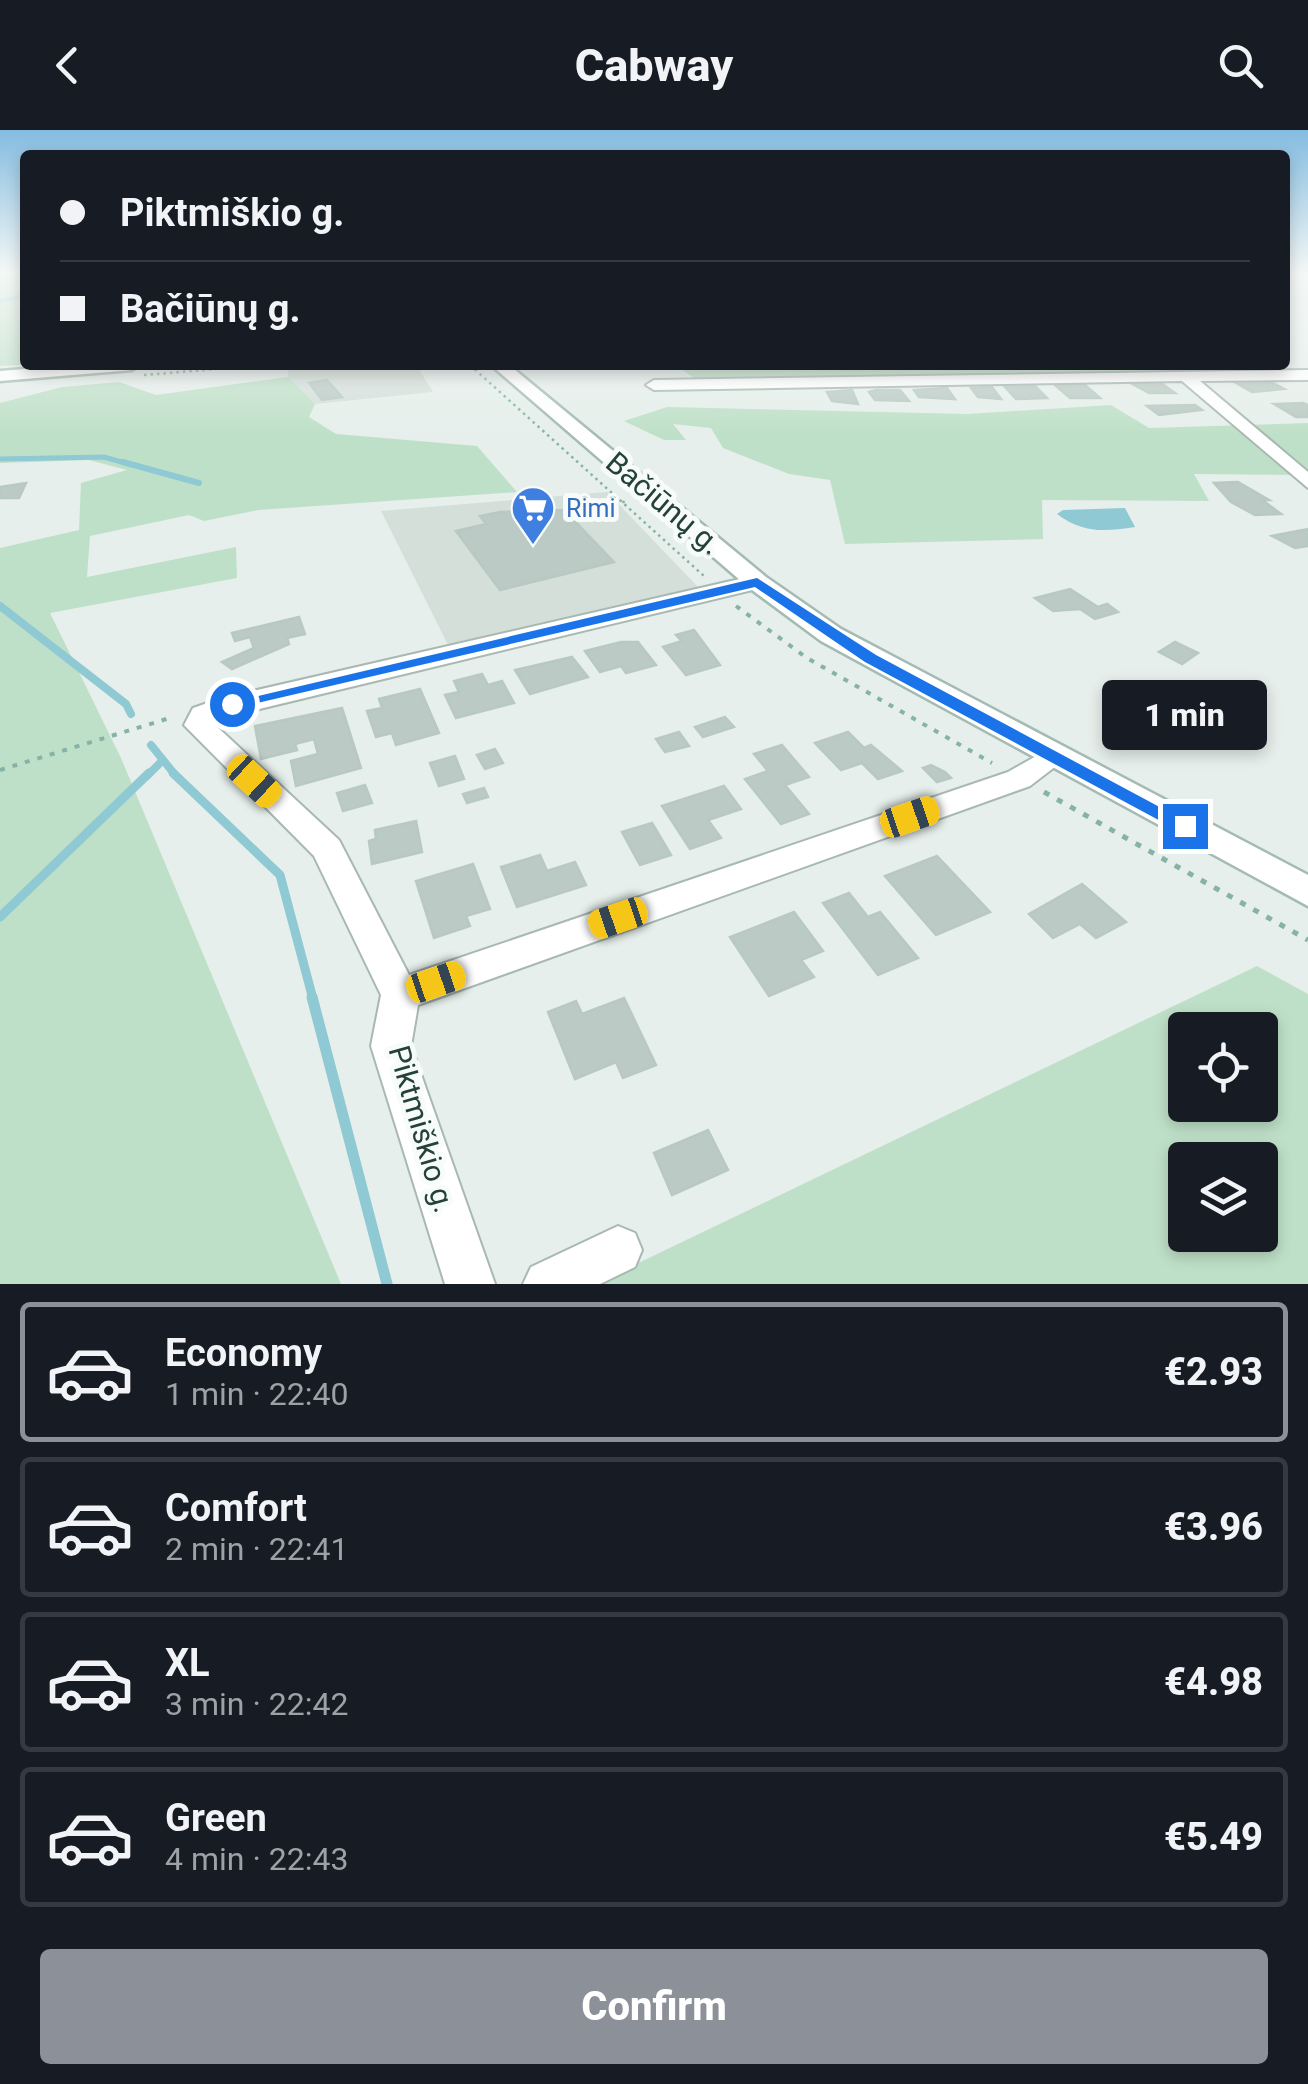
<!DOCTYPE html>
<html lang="en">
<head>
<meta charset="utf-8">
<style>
  :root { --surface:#171b24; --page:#242831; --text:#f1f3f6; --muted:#9ea1a6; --line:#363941; --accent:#8c9099 }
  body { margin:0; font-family:Roboto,sans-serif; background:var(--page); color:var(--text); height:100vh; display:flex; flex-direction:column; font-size:38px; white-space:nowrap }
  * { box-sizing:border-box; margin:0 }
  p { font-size:32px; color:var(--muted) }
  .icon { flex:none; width:55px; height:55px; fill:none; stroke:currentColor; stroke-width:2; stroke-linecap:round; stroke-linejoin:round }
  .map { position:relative; height:1154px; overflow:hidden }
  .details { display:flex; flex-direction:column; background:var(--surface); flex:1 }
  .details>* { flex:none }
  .hud { position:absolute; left:20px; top:20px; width:1270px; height:220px; border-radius:10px; box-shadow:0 5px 15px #0003; display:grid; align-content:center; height:220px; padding:0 40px; background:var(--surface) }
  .buttons { position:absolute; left:1168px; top:882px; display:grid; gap:20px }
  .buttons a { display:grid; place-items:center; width:110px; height:110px; border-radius:10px; background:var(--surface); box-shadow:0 5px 15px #0003; font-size:50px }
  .end { position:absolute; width:45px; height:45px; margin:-22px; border:12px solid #1a73e8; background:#fff; box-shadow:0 0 0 5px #fff }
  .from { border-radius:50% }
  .bubble { position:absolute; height:70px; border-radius:10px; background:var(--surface); box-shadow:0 5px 15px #0003; font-size:32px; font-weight:800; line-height:70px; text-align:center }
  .car { position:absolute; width:30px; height:60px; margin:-30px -15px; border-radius:12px; box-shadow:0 0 8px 2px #0007; background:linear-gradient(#f5c518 24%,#345 0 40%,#f5c518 0 76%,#345 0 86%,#f5c518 0) }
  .hud b { display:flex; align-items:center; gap:35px; height:95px; font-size:38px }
  .hud b+b { border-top:2px solid var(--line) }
  .hud i { width:25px; height:25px; background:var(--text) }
  ul { padding:18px 0 0; list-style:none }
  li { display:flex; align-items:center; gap:30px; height:140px; margin:0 20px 15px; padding:0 20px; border:5px solid var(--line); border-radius:10px }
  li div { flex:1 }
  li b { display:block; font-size:38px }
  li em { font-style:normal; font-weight:800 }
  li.selected { border-color:var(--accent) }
  li>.icon { width:90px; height:90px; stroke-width:1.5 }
  .cta { display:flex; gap:20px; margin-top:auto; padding:20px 40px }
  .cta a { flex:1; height:115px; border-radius:10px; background:var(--accent); color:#fff; font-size:40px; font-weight:800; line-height:115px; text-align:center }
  header { display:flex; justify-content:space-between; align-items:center; height:130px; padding:0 40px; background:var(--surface); font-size:45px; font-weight:800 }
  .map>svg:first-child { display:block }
  .built { fill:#d4dfda }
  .green { fill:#bfe0c8; fill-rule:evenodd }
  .water { fill:#8ec9d4 }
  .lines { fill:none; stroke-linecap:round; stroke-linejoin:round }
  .stream-far5 { stroke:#8ec9d4; stroke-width:4 }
  .stream-far4 { stroke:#8ec9d4; stroke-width:5 }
  .stream-far3 { stroke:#8ec9d4; stroke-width:6 }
  .stream-far2 { stroke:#8ec9d4; stroke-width:8 }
  .stream-far1 { stroke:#8ec9d4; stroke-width:9 }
  .stream { stroke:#8ec9d4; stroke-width:11 }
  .building { fill:#bbcac4; stroke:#b8c9c2; stroke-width:2.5 }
  .minor-casing { stroke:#a8b8b2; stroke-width:4 }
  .secondary-casing { stroke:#a4bbb3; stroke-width:5 }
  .path-far2 { stroke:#86b3a5; stroke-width:2.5; stroke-dasharray:2.5 4; stroke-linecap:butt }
  .path-far1 { stroke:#86b3a5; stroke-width:4; stroke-dasharray:5 8; stroke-linecap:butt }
  .path { stroke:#86b3a5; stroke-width:5; stroke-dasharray:6 9; stroke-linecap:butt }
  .minor { fill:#fff; fill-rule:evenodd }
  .secondary { fill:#fff; fill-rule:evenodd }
  .route { fill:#1a73e8 }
  .labels { text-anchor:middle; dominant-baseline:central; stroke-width:10; stroke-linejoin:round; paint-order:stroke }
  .far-shop-label { font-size:25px; fill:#366cbe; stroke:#f7fbf9; text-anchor:start }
  .street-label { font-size:30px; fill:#24423a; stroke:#f7fbf9 }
</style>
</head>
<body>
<header><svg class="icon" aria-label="back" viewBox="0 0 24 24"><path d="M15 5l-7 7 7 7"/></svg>Cabway<svg class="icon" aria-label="search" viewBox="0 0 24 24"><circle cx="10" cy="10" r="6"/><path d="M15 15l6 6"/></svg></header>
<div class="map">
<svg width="1308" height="1154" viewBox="0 0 1308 1154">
  <rect width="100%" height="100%" fill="#e6efeb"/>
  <!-- built -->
  <g class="built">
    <path d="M288,235h128l17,27 -118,12 -27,-27z"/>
    <path d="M607,362l92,96 -250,59 -68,-136z"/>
  </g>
  <!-- green -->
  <g class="green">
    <path d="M0,143h25v92l-25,1z"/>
    <path d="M675,235h511l9,8 -395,7 -106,-2z"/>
    <path d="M288,247l27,27 -6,13 27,17 141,12 40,46 -259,18 -54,11 -15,-6 -99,21 -3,41 149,-30 1,31 -187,35 71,145 220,526h-341v-736l79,-18 2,-47 46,-13 -38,-10 -89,3v-60l62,-16 57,-5 37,13z"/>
    <path d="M1111,275l38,23 159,-5v52l-114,-1 15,27 -167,-1 1,39 -198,5 -15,-64 -41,-6 -66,-26 -12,-20 -38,-4 13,16h-22l-40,-19 43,-14 301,7z"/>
    <path d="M1257,836l51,28v290h-722l44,-17zM1185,900h75v75h-75zM1185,1030h75v75h-75z"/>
  </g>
  <!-- water -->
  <path class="water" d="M1125,378l10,19c-32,5 -52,6 -78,-13l6,-4z"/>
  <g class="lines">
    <!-- stream-far5 -->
    <path class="stream-far5" d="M0,171l25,-5"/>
    <!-- stream-far4 -->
    <path class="stream-far4" d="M0,329l104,-2 28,8"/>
    <!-- stream-far3 -->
    <path class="stream-far3" d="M123,332l76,21"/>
    <!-- stream-far2 -->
    <g class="stream-far2">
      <path d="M0,476l126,98 5,10"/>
      <path d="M151,615l25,31"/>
      <path d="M147,646l14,-14"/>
    </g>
    <!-- stream-far1 -->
    <g class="stream-far1">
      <path d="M173,643l107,102 33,124"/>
      <path d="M0,787l149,-144"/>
    </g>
    <!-- stream -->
    <path class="stream" d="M312,867l75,287"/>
  </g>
  <!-- building -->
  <g class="building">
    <path d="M1249,249l20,2 15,8 -32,3 -21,-12z"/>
    <path d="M327,250l9,10 6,7 -20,3 -13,-17z"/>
    <path d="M1158,251l17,12h-26l-20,-11z"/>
    <path d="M1085,255l15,13h-30l-14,-12z"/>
    <path d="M1035,256l12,12 -31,1 -11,-12z"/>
    <path d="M992,257l9,12 -23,-2 -7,-9z"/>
    <path d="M947,258l8,11 -36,-2 -5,-7z"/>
    <path d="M852,260l6,14 -26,-3 -5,-9z"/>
    <path d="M876,260h24l9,11 -34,-1 -6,-8z"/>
    <path d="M1303,273l5,2v12h-12l-22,-13z"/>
    <path d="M1195,275l7,5 -43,5 -12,-9z"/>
    <path d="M1238,352l31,18h-7l19,14 -26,1 -24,-13 -17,-19z"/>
    <path d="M26,353l-7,15h-19v-11z"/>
    <path d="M564,380l50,52 -114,28 -44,-59 30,-7 -6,-8 20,-4z"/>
    <path d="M1308,399v17l-13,2 -23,-12z"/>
    <path d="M1070,459l28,18 9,-3 11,8 -23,7 -15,-10 -27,2 -18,-13z"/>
    <path d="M299,487l6,17 -18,4 2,6 -57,25 -10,-7 32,-14 -4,-11 -15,4 -3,-8z"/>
    <path d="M694,500l26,35 -34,10 -23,-28 19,-6 -6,-6z"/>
    <path d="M621,512h17l18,23 -30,8 -5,-7 -21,6 -15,-21z"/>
    <path d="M1175,512l23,11 -16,11 -23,-12z"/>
    <path d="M572,527l16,20 -58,17 -15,-24z"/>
    <path d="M482,544l6,11 14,-4 12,22 -58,15 -11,-23 14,-3 -5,-11z"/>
    <path d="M420,559l19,44 -43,12 -4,-12 -16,4 -9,-26 15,-3 -3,-9z"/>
    <path d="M342,578l19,60 -65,18 -5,-25 27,-7 -4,-15 -19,5 2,6 -36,9 -6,-33z"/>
    <path d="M725,587l9,10 -31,10 -8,-10z"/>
    <path d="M679,602l10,14 -24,6 -9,-13z"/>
    <path d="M848,602l16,16 7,-3 31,26 -24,8 -16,-16 -21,7 -26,-27z"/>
    <path d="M782,615l27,32 -24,8 24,29 -28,10 -36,-45 23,-8 -14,-17z"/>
    <path d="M495,619l8,14 -18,6 -8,-14z"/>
    <path d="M455,626l9,23 -25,7 -9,-23z"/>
    <path d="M931,635l14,7 6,6 -14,4 -14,-14z"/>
    <path d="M365,655l7,18 -29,8 -6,-18z"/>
    <path d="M724,656l17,23 -33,11 13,18 -31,11 -28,-43z"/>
    <path d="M484,658l4,9 -21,6 -4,-9z"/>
    <path d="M416,691l6,31 -50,12 -3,-23 7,-2 -1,-9z"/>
    <path d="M652,693l19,32 -31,10 -18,-33z"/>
    <path d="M540,725l7,16 28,-9 11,23 -69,22 -16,-40z"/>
    <path d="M937,726l53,56 -54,23 -51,-59z"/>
    <path d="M473,734l17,45 -24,7 4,10 -36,12 -18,-57z"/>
    <path d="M1082,754l44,38 -30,16 -16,-14 -27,14 -24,-24z"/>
    <path d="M849,763l19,24 12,-5 38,46 -40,17 -55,-72z"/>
    <path d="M794,782l29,39 -22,9 13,17 -45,19 -39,-59z"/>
    <path d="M624,868l32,67 -33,13 -7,-16 -41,17 -27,-67 28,-11 6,13z"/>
    <path d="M708,1000l20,40 -56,25 -18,-42z"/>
  </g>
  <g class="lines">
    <!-- minor casing -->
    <g class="minor-casing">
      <g id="minor">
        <path d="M1308,240v10l-108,1 108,91v16l-126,-107 -528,9 -8,-5 8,-5z"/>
        <path d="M757,445l8,2v10l-551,133 -1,3 126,117 70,135 599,-203 46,-26 15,10 -39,30 -612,219 -7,41 84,238h-50l-74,-238 10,-51 -67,-139 -130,-131 9,-17 29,-10z"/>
        <path d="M618,1096l17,7 7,17 -7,17 -35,17h-77l8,-17z"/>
      </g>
    </g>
    <!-- secondary casing -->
    <g class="secondary-casing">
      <g id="secondary">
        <path d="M74,235h66l-8,5 -132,11v-10z"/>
        <path d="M491,235h18l257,212 75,52 467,246v31l-487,-265 -73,-54z"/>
      </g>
    </g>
    <!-- path-far2 -->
    <g class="path-far2">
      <path d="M0,151l7,-8"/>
      <path d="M470,235l234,211"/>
      <path d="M144,245l120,-10"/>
      <path d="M591,381l36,-10"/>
    </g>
    <!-- path-far1 -->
    <g class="path-far1">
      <path d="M736,476l71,52 185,105"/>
      <path d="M0,640l173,-53"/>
    </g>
    <!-- path -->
    <path class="path" d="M1044,662l264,148"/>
    <!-- minor -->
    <use href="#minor" class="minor"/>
    <!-- secondary -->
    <use href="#secondary" class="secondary"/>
  </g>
  <!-- sky -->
  <linearGradient id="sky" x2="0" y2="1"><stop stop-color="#84bce0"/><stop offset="0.47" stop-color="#f4f8f6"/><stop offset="1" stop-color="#f4f8f6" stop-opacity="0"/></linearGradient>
  <rect width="1308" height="305" fill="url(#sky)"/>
  <!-- route -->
  <path class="route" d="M757,448l119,77 319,171 -3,5h-13l-314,-169 -110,-75 -523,122 -8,-5z"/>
  <!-- icons -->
  <defs>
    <g id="supermarket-pin" transform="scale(2.25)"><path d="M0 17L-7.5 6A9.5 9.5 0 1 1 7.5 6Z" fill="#3f7fe0" stroke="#f7fbf9"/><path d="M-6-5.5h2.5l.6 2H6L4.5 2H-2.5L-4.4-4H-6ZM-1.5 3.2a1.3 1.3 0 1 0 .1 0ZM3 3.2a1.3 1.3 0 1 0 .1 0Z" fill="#fff"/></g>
  </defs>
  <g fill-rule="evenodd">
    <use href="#supermarket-pin" x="533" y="378"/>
  </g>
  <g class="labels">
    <!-- far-shop labels -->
    <g class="far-shop-label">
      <text x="566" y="378">Rimi</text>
    </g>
    <!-- street labels -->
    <g class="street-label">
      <text transform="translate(664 373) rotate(40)">Bačiūnų g.</text>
      <text transform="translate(422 999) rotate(74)">Piktmiškio g.</text>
    </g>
  </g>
</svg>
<div class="buttons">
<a><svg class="icon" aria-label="locate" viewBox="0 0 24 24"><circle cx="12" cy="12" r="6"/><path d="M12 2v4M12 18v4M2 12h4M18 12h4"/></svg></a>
<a><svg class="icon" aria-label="layers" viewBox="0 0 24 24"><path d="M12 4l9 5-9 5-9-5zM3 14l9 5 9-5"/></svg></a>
</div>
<i class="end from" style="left:232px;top:574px"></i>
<i class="end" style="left:1185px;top:696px"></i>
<div class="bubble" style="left:1102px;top:550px;width:165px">1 min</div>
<i class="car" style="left:254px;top:651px;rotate:133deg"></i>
<i class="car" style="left:910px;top:687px;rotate:71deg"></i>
<i class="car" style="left:618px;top:788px;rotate:251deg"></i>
<i class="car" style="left:436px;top:852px;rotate:71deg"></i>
<div class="hud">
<b><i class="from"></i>Piktmiškio g.</b>
<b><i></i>Bačiūnų g.</b>
</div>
</div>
<section class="details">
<ul>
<li class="selected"><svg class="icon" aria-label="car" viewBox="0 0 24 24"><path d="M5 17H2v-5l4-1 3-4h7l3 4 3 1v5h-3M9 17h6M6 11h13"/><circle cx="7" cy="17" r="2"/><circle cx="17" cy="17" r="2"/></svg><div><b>Economy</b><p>1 min · 22:40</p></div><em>€2.93</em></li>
<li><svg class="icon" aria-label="car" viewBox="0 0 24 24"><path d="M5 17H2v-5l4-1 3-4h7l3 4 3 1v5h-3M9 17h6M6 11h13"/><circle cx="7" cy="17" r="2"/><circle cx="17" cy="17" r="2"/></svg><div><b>Comfort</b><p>2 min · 22:41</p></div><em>€3.96</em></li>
<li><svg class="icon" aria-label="car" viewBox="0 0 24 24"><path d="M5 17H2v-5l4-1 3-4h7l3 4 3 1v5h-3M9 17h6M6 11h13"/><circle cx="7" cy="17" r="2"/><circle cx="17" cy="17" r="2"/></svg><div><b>XL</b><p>3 min · 22:42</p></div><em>€4.98</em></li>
<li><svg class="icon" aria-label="car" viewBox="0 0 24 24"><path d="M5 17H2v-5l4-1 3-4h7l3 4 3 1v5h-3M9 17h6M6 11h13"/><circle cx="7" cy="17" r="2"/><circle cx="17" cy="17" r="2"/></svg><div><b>Green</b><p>4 min · 22:43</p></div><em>€5.49</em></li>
</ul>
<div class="cta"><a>Confirm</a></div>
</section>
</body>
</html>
